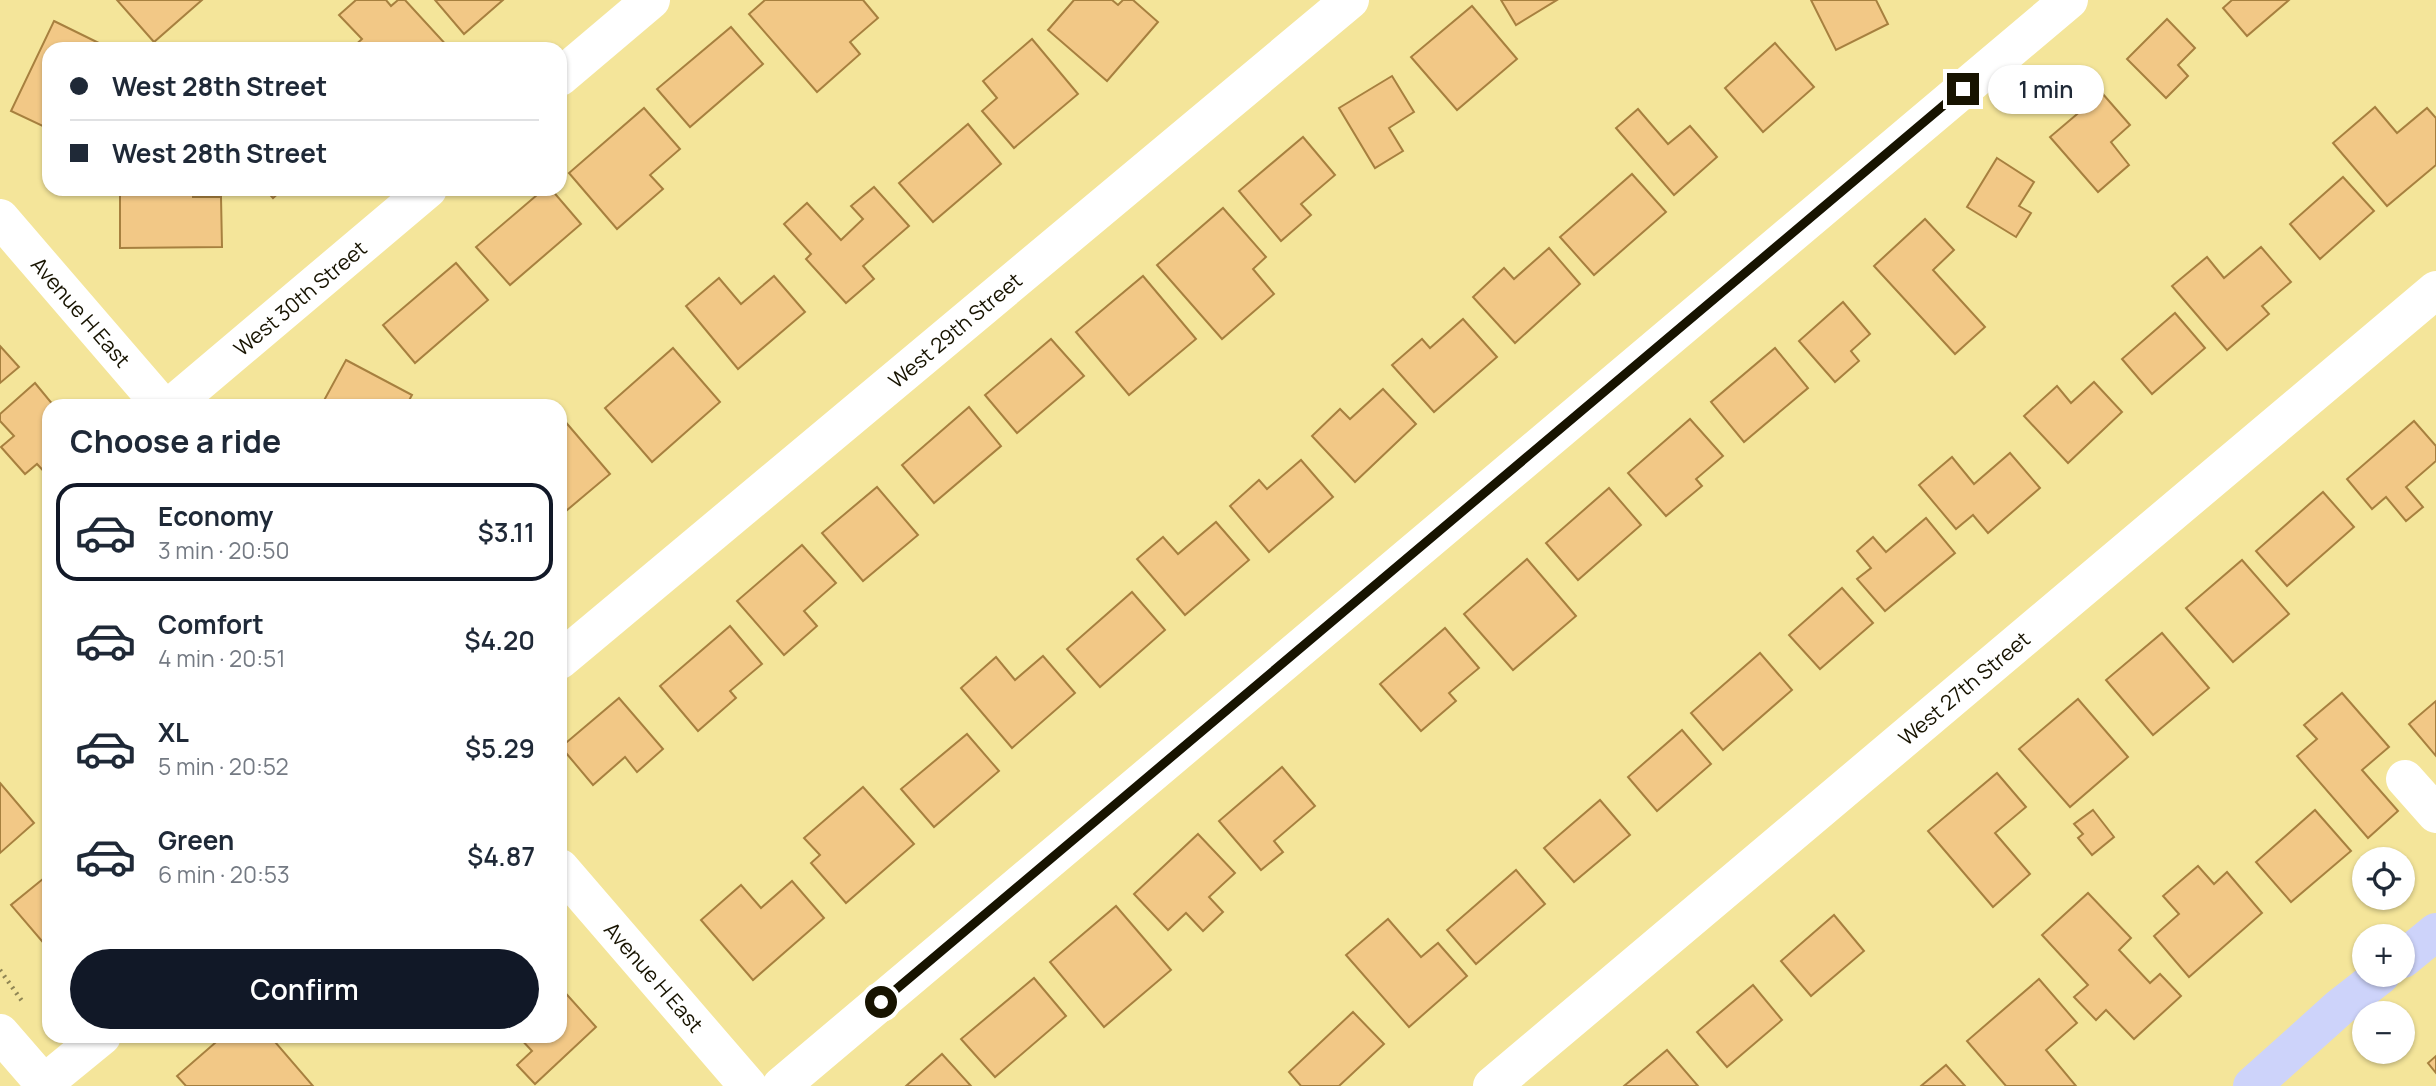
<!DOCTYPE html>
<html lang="en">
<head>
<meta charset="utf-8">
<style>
  :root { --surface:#fff; --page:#f2f2f3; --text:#1f2937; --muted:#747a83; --line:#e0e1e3; --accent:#111827 }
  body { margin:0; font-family:Manrope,sans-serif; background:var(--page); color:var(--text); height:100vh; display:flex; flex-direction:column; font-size:26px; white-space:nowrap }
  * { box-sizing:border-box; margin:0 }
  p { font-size:23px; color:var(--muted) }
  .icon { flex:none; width:38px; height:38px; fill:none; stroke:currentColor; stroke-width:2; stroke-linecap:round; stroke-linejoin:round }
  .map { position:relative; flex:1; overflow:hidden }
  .side { position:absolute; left:42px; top:399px; width:525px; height:644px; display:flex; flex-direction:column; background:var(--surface); border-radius:21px; box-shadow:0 2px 5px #0004 }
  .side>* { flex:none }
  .banner { position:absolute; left:42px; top:42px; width:525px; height:154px; border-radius:21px; box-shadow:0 2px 5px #0004; display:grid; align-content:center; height:154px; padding:0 28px; background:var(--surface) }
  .controls { position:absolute; left:2352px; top:847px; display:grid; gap:14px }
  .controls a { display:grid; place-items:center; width:63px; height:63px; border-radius:50%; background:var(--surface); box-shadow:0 2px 5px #0004; font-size:35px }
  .end { position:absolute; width:32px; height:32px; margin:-16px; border:9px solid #171300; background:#fff; box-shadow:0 0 0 4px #fff }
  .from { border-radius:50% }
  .bubble { position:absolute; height:49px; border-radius:24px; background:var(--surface); box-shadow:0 2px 5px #0004; font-size:23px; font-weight:600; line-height:49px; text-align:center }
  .banner b { display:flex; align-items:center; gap:24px; height:66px; font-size:26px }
  .banner b+b { border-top:2px solid var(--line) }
  .banner i { width:18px; height:18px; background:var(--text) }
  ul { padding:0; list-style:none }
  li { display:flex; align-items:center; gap:21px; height:98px; margin:0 14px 10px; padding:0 14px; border:4px solid transparent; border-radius:21px }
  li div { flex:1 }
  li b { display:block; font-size:26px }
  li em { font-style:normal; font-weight:600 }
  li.current { border-color:var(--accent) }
  li>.icon { width:63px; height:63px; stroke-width:1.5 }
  h2 { padding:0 28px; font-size:32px; line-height:84px }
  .cta { display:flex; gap:14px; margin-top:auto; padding:14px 28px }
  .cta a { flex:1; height:80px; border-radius:42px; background:var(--accent); color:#fff; font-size:28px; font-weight:600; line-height:80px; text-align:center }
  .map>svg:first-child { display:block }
  .building { fill:#f2c886; stroke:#a7803f; stroke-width:2 }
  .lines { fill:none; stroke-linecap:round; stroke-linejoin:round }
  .path { stroke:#8f8554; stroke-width:4.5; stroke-dasharray:2 5; stroke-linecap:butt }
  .minor { stroke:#fff; stroke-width:38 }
  .major { stroke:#cdd3fa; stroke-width:38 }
  .route { stroke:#171300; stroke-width:9 }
  .labels { text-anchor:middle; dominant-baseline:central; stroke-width:5; stroke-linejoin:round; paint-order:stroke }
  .street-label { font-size:21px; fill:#171300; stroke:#fff }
</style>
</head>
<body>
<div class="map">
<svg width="2436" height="1086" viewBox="0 0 2436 1086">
  <rect width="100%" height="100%" fill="#f4e59a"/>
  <!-- building -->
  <g class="building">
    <path d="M117,0h85l-48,42z"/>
    <path d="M356,0h30l5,6 7,-6h7l45,49h-99l11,-10 -23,-24z"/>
    <path d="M435,0h68l-39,34z"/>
    <path d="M765,0h98l15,18 -28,24 10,12 -43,38 -68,-78z"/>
    <path d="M1074,0h38l6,5 5,-5h10l25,22 -51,59 -59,-51z"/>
    <path d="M1501,0h56l-41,25z"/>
    <path d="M1811,0h65l12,24 -52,26z"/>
    <path d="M2232,0h57l-42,36 -24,-28z"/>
    <path d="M1472,6l45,53 -60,51 -46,-53z"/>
    <path d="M2167,19l28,29 -17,17 10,11 -22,22 -39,-39z"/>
    <path d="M54,21l57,28h-62v80l-38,-18z"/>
    <path d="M731,27l32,37 -73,63 -33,-38z"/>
    <path d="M1032,39l46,55 -64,54 -32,-37 15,-13 -14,-17z"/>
    <path d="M1775,43l39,44 -51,45 -38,-44z"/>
    <path d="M1392,76l22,36 -25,16 14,23 -28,17 -36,-60z"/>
    <path d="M2102,93l28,32 -19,17 18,23 -31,27 -48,-55z"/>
    <path d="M2375,107l22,26 30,-25 9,10v47l-49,41 -54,-63z"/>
    <path d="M644,108l36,41 -30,26 13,14 -46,40 -48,-56z"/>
    <path d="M1638,109l30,35 22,-18 27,31 -43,38 -58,-67z"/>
    <path d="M968,124l33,40 -68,58 -34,-39z"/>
    <path d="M1303,137l32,38 -34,29 10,11 -30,26 -42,-50z"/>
    <path d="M1997,158l37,24 -15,24 12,7 -15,24 -49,-30z"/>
    <path d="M1632,174l34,38 -72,63 -34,-38z"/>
    <path d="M2343,177l31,34 -54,48 -30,-35z"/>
    <path d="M874,187l35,39 -46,40 11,13 -28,24 -40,-44 5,-5 -27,-30 23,-21 34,37 22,-21 -12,-13z"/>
    <path d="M120,189h73v8h28l1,50 -102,1z"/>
    <path d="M265,189h18l-10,9z"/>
    <path d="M544,189h7l30,35 -71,61 -34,-38z"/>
    <path d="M1223,208l43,49 -13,12 21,25 -52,45 -65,-74z"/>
    <path d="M1925,219l29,31 -21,20 52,57 -30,27 -81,-88z"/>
    <path d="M2261,247l30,35 -29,24 7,8 -42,36 -55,-64 35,-29 17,21z"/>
    <path d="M1549,248l31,36 -65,59 -42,-46 31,-29 10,11z"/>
    <path d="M456,263l32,37 -73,63 -32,-38z"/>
    <path d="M774,276l31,36 -67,57 -52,-63 33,-28 22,26z"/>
    <path d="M1143,276l53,63 -67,56 -53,-63z"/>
    <path d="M1843,302l27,32 -19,17 8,10 -24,21 -36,-41z"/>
    <path d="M2175,313l30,35 -53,46 -30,-35z"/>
    <path d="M1463,319l34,38 -63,55 -42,-47 30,-26 8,9z"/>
    <path d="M1051,339l33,37 -67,57 -32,-38z"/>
    <path d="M0,346l19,21 -19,16z"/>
    <path d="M673,348l47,54 -68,60 -47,-54z"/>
    <path d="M1775,348l33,40 -64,54 -33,-40z"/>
    <path d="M346,360l66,35 -6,11h-85z"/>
    <path d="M2094,382l28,30 -54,51 -44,-47 33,-30 14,17z"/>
    <path d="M35,383l19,23h-5v71l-12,-13 -12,10 -24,-27 13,-11 -14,-15v-7z"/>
    <path d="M1383,389l33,35 -61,58 -43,-46 28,-27 10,10z"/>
    <path d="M969,407l32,39 -67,57 -32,-38z"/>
    <path d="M563,419l47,55 -50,42v-95z"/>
    <path d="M1690,419l33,37 -27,23 6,7 -36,30 -38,-43z"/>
    <path d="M2414,421l22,25v15l-30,26 17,20 -17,14 -20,-24 -14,12 -25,-30z"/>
    <path d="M2010,453l30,35 -52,45 -15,-18 -17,14 -37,-44 33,-28 22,27z"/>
    <path d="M1301,460l32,37 -64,55 -39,-46 29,-26 8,9z"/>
    <path d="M877,487l41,48 -55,46 -41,-48z"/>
    <path d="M1609,488l32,37 -63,55 -32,-37z"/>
    <path d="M2323,492l31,35 -67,59 -31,-35z"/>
    <path d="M1926,518l29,35 -70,58 -28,-32 14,-11 -14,-17 16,-14 13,15z"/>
    <path d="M1216,522l33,38 -64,55 -48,-56 26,-22 15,17z"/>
    <path d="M802,545l34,38 -32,28 13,15 -33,29 -47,-54z"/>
    <path d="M1527,559l49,57 -63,54 -49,-56z"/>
    <path d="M2242,560l47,54 -56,48 -47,-54z"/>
    <path d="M1842,588l31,35 -53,46 -31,-34z"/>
    <path d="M1132,592l33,38 -65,57 -33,-38z"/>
    <path d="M730,626l32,38 -32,27 6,7 -38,33 -38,-45z"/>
    <path d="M1445,628l34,40 -30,25 7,8 -35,30 -41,-47z"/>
    <path d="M2162,633l47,55 -56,47 -47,-55z"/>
    <path d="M1760,653l32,37 -69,60 -32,-37z"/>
    <path d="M1043,656l32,37 -63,55 -51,-60 35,-31 19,23z"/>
    <path d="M2342,693l47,54 -27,23 36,41 -30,27 -71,-82 20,-17 -13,-14z"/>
    <path d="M619,698l44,51 -26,23 -12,-15 -32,28 -32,-38z"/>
    <path d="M2078,699l50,58 -58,50 -51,-58z"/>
    <path d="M2436,701v55l-27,-32z"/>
    <path d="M1682,730l29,34 -54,47 -29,-34z"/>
    <path d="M967,734l32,37 -65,56 -33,-38z"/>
    <path d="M1282,767l33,39 -41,35 9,11 -22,18 -42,-49z"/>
    <path d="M1997,773l29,34 -31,26 35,41 -37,33 -65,-76z"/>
    <path d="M0,783l34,40 -34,30z"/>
    <path d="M863,787l51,57 -68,59 -35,-40 9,-8 -16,-17z"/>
    <path d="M1600,800l30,35 -56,47 -30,-34z"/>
    <path d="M2093,810l21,27 -22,18 -14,-17 5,-4 -9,-10z"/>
    <path d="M2315,810l36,41 -60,51 -35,-40z"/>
    <path d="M1198,834l37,39 -26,24 14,15 -20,19 -17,-18 -18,17 -34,-36z"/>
    <path d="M2198,866l16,18 13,-12 35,41 -73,64 -35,-41 25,-22 -16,-18z"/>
    <path d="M1516,870l29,34 -69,60 -29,-34z"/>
    <path d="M49,874v72l-2,1 -36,-42z"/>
    <path d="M792,881l32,37 -71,62 -52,-60 40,-35 20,23z"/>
    <path d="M2088,893l43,45 -12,12 31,33 10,-9 21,22 -47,43 -28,-29 -10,10 -22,-23 14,-12 -46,-50z"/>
    <path d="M1116,906l55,64 -67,57 -54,-65z"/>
    <path d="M1834,915l30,36 -53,45 -30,-35z"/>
    <path d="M1388,919l33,38 17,-14 29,33 -58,51 -63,-72z"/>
    <path d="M1034,978l32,38 -71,61 -34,-38z"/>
    <path d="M2039,979l38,44 -31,27 30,36h-70l-39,-45z"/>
    <path d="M1753,985l29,35 -55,47 -30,-35z"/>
    <path d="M560,987l36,40 -61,57 -18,-19 15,-14 -14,-15h42z"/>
    <path d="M1353,1012l31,32 -45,42h-38l-12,-14z"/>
    <path d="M223,1036h60l-8,6 38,44h-127l-9,-10z"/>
    <path d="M1667,1050l31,36h-74z"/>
    <path d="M942,1054l29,32h-65z"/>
    <path d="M2436,1056v17l-8,-10z"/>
    <path d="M1946,1065l19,21h-44z"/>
  </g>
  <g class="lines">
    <!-- path -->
    <path class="path" d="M0,970l22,31"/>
    <!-- minor -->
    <g class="minor">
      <path d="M560,77l91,-77"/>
      <path d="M0,218l162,188"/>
      <path d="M171,406l257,-217"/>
      <path d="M560,660l790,-660"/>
      <path d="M2405,779l31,35"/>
      <path d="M560,868l188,218"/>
      <path d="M0,1033l46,53"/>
      <path d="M41,1086l61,-50"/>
      <path d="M781,1086l1288,-1086"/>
      <path d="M1492,1086l944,-796"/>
    </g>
    <!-- major -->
    <g class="major">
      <path d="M2403,959l33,-27"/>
      <path d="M2252,1086l88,-79 41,-32"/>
    </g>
  </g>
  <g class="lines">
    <!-- route -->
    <path class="route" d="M881,1002l1082,-913"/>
  </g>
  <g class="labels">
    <!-- street labels -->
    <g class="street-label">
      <text transform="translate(300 298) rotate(-40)">West 30th Street</text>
      <text transform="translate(81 312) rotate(49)">Avenue H East</text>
      <text transform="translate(955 330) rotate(-40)">West 29th Street</text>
      <text transform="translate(1964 688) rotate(-40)">West 27th Street</text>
      <text transform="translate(654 977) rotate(49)">Avenue H East</text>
    </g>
  </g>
</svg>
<div class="controls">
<a><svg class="icon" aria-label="locate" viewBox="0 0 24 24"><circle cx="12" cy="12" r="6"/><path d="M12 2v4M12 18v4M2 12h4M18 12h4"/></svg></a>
<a>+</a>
<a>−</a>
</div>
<i class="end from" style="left:881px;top:1002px"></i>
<i class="end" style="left:1963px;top:89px"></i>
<div class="bubble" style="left:1988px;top:65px;width:116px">1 min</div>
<div class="banner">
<b><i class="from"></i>West 28th Street</b>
<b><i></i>West 28th Street</b>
</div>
<section class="side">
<h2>Choose a ride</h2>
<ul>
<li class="current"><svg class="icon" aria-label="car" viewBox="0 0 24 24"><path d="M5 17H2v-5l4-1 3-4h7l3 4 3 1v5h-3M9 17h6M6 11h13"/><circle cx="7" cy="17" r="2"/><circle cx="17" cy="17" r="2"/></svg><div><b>Economy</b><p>3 min · 20:50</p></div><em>$3.11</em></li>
<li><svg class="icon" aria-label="car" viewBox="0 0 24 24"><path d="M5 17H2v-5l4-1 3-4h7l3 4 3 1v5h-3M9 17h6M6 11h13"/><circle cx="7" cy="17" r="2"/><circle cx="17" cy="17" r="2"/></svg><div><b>Comfort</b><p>4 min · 20:51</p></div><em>$4.20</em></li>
<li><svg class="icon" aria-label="car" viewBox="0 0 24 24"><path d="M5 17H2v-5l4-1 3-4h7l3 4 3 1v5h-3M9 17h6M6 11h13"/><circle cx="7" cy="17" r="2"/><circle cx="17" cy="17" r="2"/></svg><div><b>XL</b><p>5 min · 20:52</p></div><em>$5.29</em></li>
<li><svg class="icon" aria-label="car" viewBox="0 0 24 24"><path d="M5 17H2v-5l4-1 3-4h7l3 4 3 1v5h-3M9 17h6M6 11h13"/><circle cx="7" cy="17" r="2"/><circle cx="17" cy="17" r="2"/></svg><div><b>Green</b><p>6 min · 20:53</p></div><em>$4.87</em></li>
</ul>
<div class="cta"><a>Confirm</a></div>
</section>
</div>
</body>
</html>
